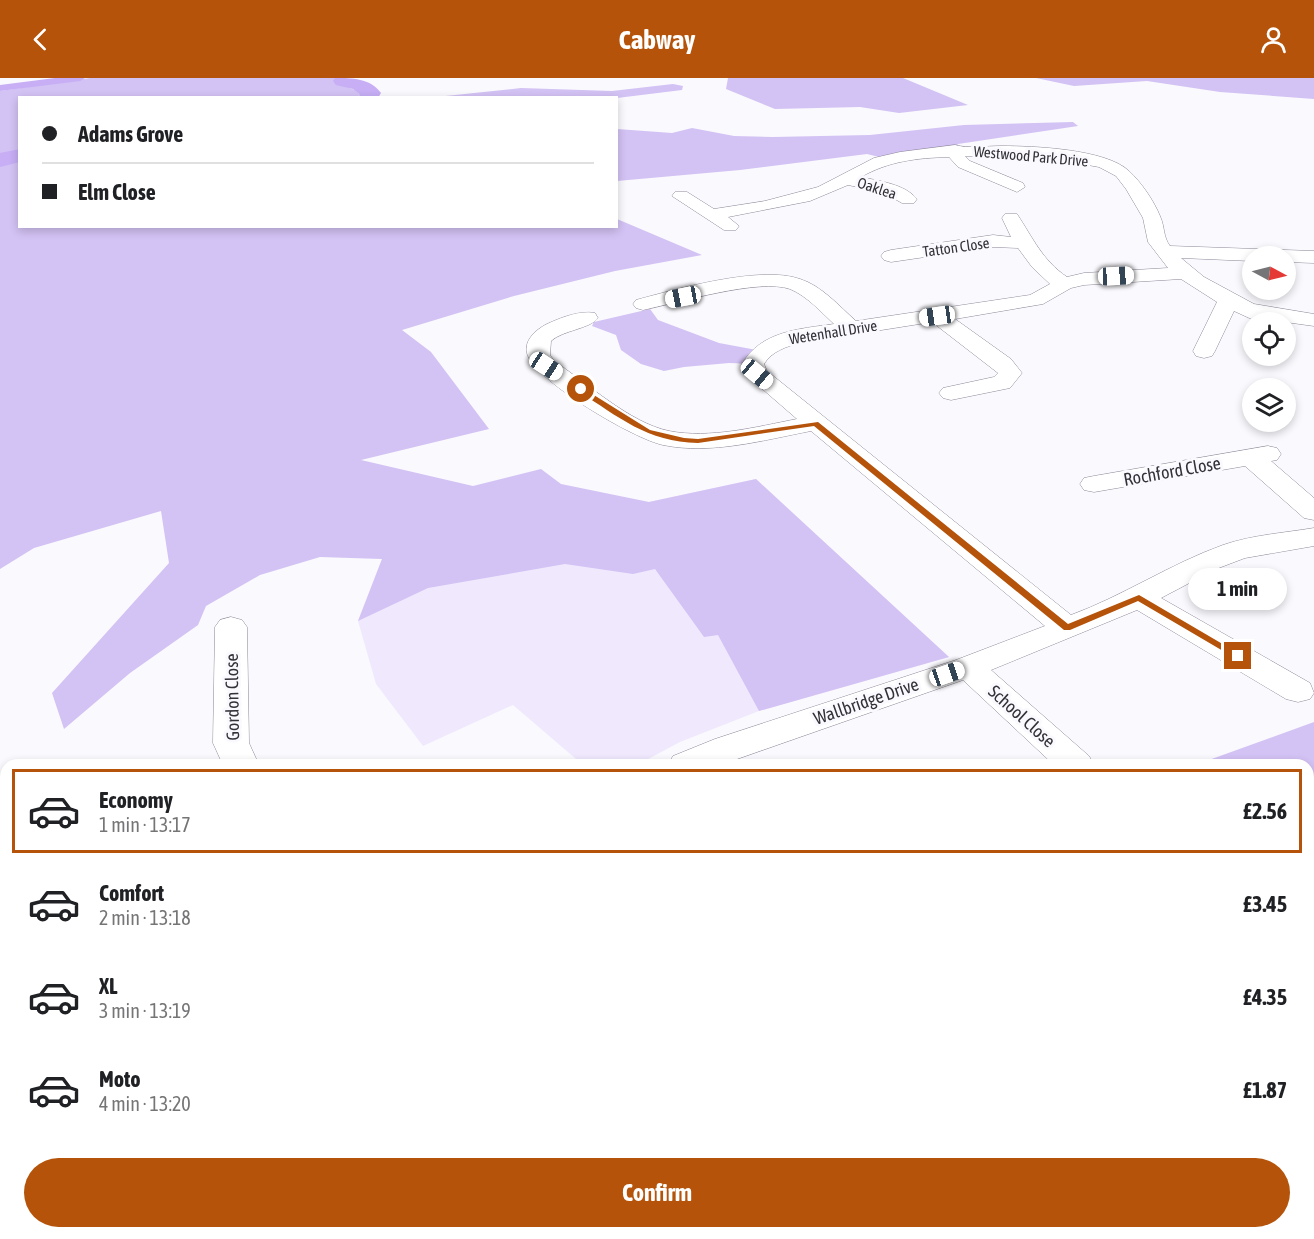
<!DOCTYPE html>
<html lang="en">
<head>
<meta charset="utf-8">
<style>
  :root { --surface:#fff; --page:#f6f6f6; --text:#202124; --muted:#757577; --line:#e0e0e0; --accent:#b45309 }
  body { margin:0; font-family:"Asap Condensed",sans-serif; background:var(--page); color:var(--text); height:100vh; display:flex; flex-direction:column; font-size:22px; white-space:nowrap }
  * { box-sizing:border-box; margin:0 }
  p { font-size:20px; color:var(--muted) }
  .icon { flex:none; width:33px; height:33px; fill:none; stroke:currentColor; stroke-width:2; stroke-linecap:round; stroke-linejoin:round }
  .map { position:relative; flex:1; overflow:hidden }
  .drawer { position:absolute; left:0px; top:681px; width:1314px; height:480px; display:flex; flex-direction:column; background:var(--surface); border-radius:18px 18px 0 0; box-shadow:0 3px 9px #0003 }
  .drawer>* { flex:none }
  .guide { position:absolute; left:18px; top:18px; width:600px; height:132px; border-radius:0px; box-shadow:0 3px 9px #0003; display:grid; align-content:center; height:132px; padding:0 24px; background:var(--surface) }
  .needle { width:39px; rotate:97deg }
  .controls { position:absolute; left:1242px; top:168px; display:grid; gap:12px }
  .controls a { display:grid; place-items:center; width:54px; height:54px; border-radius:50%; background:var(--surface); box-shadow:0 3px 9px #0003; font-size:30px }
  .end { position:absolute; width:27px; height:27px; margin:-14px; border:8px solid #b45309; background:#fff; box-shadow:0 0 0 3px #fff }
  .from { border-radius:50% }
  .bubble { position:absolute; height:42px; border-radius:21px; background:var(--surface); box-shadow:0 3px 9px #0003; font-size:20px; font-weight:700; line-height:42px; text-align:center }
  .car { position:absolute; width:18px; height:36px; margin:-18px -9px; border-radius:8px; box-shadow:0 0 4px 2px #0007; background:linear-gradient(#fff 24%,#345 0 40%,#fff 0 76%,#345 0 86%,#fff 0) }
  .guide b { display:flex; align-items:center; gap:21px; height:57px; font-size:22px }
  .guide b+b { border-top:2px solid var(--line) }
  .guide i { width:15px; height:15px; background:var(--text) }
  ul { padding:10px 0 0; list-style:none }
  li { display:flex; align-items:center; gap:18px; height:84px; margin:0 12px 9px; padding:0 12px; border:3px solid transparent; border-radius:0px }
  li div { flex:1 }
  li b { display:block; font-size:22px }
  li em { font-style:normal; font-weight:700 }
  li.on { border-color:var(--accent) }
  li>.icon { width:54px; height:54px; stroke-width:1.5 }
  .cta { display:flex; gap:12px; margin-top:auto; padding:12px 24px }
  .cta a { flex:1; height:69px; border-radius:36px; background:var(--accent); color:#fff; font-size:24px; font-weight:700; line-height:69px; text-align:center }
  header { display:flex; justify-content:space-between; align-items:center; height:78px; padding:0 24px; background:var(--accent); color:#fff; font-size:27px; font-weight:700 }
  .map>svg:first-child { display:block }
  .built { fill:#f0e9fe }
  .green { fill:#d3c2f4 }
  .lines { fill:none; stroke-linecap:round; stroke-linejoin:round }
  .canal { fill:#c7aef5; fill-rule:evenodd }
  .river { fill:#c7aef5; fill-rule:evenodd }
  .minor-casing { stroke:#8e8899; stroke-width:1 }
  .minor { fill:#fff; fill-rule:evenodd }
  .route { fill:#b45309 }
  .labels { text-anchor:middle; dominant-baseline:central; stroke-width:6; stroke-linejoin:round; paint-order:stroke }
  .far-street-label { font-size:15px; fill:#343239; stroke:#faf9fd }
  .street-label { font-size:18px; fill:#343239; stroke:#faf9fd }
</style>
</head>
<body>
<header><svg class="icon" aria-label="back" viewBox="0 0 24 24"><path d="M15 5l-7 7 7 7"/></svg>Cabway<svg class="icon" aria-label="person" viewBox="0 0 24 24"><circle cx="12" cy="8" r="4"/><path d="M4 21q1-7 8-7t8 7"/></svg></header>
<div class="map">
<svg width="1314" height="1161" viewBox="0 0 1314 1161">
  <rect width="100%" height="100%" fill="#faf9fd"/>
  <!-- built -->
  <path class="built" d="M756,401l193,178 -190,54 -79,31 -43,23h-54l-70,-60 -90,41 -47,-62 -18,-63 24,-62z"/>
  <!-- green -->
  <g class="green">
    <path d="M90,0h251l-4,2 2,4 24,9 -8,5h-335v128h596l1,-7 85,36 -87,16 -101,25 -112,34 29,22 58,77 -128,31 112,26 68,-17 20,15 88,18 107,-23 193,178 -190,54 -41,-76 -14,2 -49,-68 -22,5 -68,-10 -137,24 -70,33 24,-62 -62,-2 -60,18 -54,31 -8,19 -68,48 -66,56 -12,-36 117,-130 -8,-52 -127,37 -34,21v-478z"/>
    <path d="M728,0h175l65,27 -69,8 -39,-6 -85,2 -49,-20z"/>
    <path d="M1036,0h278v21l-94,-7 -73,-11 -73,5z"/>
    <path d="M673,6l10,2 -1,4 -65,8 -181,-1 85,-9 91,3z"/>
    <path d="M1073,44l5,4 -120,18 -3,6 -76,7 -12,-3 -127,16 -123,11v-52l55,4 20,-5 42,8 39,1 97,-2 94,-10z"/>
    <path d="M650,231l8,11 61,23 43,8 -9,13 -24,-1 -45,4 -20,4 -23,-7 -20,-14 -5,-15 -24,-9 2,-4z"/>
    <path d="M1314,644v517h-78l-7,-6h79v-468h-113z"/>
  </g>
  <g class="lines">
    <!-- canal -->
    <path class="canal" d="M55,0h30l-5,3 -80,10v-6z"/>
    <!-- river -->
    <g class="river">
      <path d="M335,0c17,0 35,0 46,15l-3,5h-20l2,-4 -7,-5 -17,-4 -3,-4z"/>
      <path d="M20,71v13l-20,5v-14z"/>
    </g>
    <!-- minor casing -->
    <g class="minor-casing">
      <g id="minor">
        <path d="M955,67c14,4 31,1 46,1 32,0 105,3 128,25 12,11 25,30 31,45 5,11 3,21 10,30l144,5v12l-28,-1v-6h-34v5l-71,-3 23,19 50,27 60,10v12l-29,-4h-27l-24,-11 -19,40 -3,5 -8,2 -8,-2 -3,-5 24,-49 -36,-23 -97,6 -13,3 -28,16 -88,15 56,40 11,14 -12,15 -59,12 -8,-2 -4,-5 4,-5 51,-11 4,-4 -66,-51 -133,21c-13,4 -27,8 -35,21l3,7 304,244c52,-19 99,-51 152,-70 29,-10 61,-12 91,-17v18l-69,12 -29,11 -55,29 149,85 4,10 -4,6 -12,3 -12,-3 -149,-89 -146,60 98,86 5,9h-40l-91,-85 -243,85h-52l5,-9 42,-17 241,-79 89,-34 -234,-195c-47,9 -100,24 -148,14 -29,-6 -124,-62 -135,-89 -6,-14 7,-26 19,-32 13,-6 33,-14 48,-11l3,5c-8,11 -35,12 -47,23l-1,14 4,6c33,22 76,62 115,70 41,8 87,-4 128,-12l-52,-45 -3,-10c19,-33 57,-35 92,-40 -13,-12 -27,-28 -44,-35 -30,-11 -113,14 -147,21l-7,-2 -3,-4 3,-4c41,-11 125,-35 164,-21 22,7 39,27 56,42l174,-26 20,-11 -18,-17 -14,-19 -25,-1 -102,15 -7,-2 -3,-4 3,-4 7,-2 102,-15 18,2 -9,-19 3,-4h12c16,24 25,46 50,63l17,-4 84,-5 -20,-26 -5,-24 -17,-29 -10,-13 -17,-9 -56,-10 -78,-1 5,5 53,22 2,4 -8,5 -59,-25 -9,-10c-32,1 -60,4 -88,20 18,4 44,7 56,22l-3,4h-12l-20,-11 -34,-7 -38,16 -82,16 11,9 -3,4h-12l-52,-34 3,-4h12l27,17 51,-8 53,-14 56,-29 26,-6z"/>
        <path d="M1268,368l9,2 4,6 -4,6 -6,1 43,37v22l-10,-2 -59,-52 -151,26 -10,-2 -4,-6 4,-6 10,-2z"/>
        <path d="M231,539l11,3 5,7 2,116 10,22h-36l-10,-22 2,-116 5,-7z"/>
        <path d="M0,829l6,2v38l-6,-2z"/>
        <path d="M492,1155h52l-1,6h-52z"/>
        <path d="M986,1155h55l2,6h-55z"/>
      </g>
    </g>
    <!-- minor -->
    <use href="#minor" class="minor"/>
  </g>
  <!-- route -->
  <path class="route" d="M581,309l69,43 34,8 14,1 120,-17 250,202 71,-29 104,61 -8,2 -97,-57 -68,29h-6l-250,-204 -116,17c-51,-1 -79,-26 -120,-52z"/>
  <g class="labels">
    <!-- far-street labels -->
    <g class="far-street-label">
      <text transform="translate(1031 78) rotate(5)">Westwood Park Drive</text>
      <text transform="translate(877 110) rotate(18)">Oaklea</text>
      <text transform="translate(956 169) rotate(-8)">Tatton Close</text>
      <text transform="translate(833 254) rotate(-9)">Wetenhall Drive</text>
    </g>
    <!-- street labels -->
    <g class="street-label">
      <text transform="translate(1172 393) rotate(-10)">Rochford Close</text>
      <text transform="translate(232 619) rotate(-91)">Gordon Close</text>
      <text transform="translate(866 623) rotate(-19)">Wallbridge Drive</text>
      <text transform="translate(1022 638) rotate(42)">School Close</text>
    </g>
  </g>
</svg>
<div class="controls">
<a><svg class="needle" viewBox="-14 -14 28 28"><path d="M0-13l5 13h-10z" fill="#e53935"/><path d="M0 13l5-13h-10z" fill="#757577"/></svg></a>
<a><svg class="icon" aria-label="locate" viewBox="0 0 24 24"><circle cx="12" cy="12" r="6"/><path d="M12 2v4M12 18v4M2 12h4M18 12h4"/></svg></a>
<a><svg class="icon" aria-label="layers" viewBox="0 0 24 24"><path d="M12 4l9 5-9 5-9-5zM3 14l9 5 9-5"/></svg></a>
</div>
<i class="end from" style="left:581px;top:311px"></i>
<i class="end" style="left:1238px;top:578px"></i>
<div class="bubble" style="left:1188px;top:490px;width:99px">1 min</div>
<i class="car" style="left:1116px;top:198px;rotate:87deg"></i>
<i class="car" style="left:683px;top:219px;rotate:259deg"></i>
<i class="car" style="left:937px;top:238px;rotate:262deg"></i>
<i class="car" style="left:546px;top:288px;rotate:123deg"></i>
<i class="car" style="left:757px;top:296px;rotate:130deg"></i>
<i class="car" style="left:947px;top:596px;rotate:71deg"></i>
<div class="guide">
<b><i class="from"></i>Adams Grove</b>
<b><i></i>Elm Close</b>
</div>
<section class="drawer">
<ul>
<li class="on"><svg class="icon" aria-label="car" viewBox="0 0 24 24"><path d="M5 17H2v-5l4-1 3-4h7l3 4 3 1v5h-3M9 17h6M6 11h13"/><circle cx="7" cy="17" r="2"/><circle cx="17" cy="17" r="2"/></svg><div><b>Economy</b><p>1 min · 13:17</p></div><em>£2.56</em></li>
<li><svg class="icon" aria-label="car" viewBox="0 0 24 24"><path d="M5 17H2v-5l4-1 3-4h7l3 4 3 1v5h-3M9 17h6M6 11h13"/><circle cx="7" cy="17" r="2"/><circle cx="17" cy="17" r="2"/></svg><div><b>Comfort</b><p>2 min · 13:18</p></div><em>£3.45</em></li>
<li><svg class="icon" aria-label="car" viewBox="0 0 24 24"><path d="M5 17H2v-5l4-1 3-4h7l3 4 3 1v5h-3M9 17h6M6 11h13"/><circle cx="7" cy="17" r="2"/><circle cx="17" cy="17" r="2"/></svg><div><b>XL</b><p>3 min · 13:19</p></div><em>£4.35</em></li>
<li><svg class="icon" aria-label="car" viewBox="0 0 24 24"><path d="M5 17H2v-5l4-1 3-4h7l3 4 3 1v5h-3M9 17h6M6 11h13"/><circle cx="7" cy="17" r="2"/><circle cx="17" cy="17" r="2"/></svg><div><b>Moto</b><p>4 min · 13:20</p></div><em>£1.87</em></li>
</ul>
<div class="cta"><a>Confirm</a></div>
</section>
</div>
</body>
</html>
